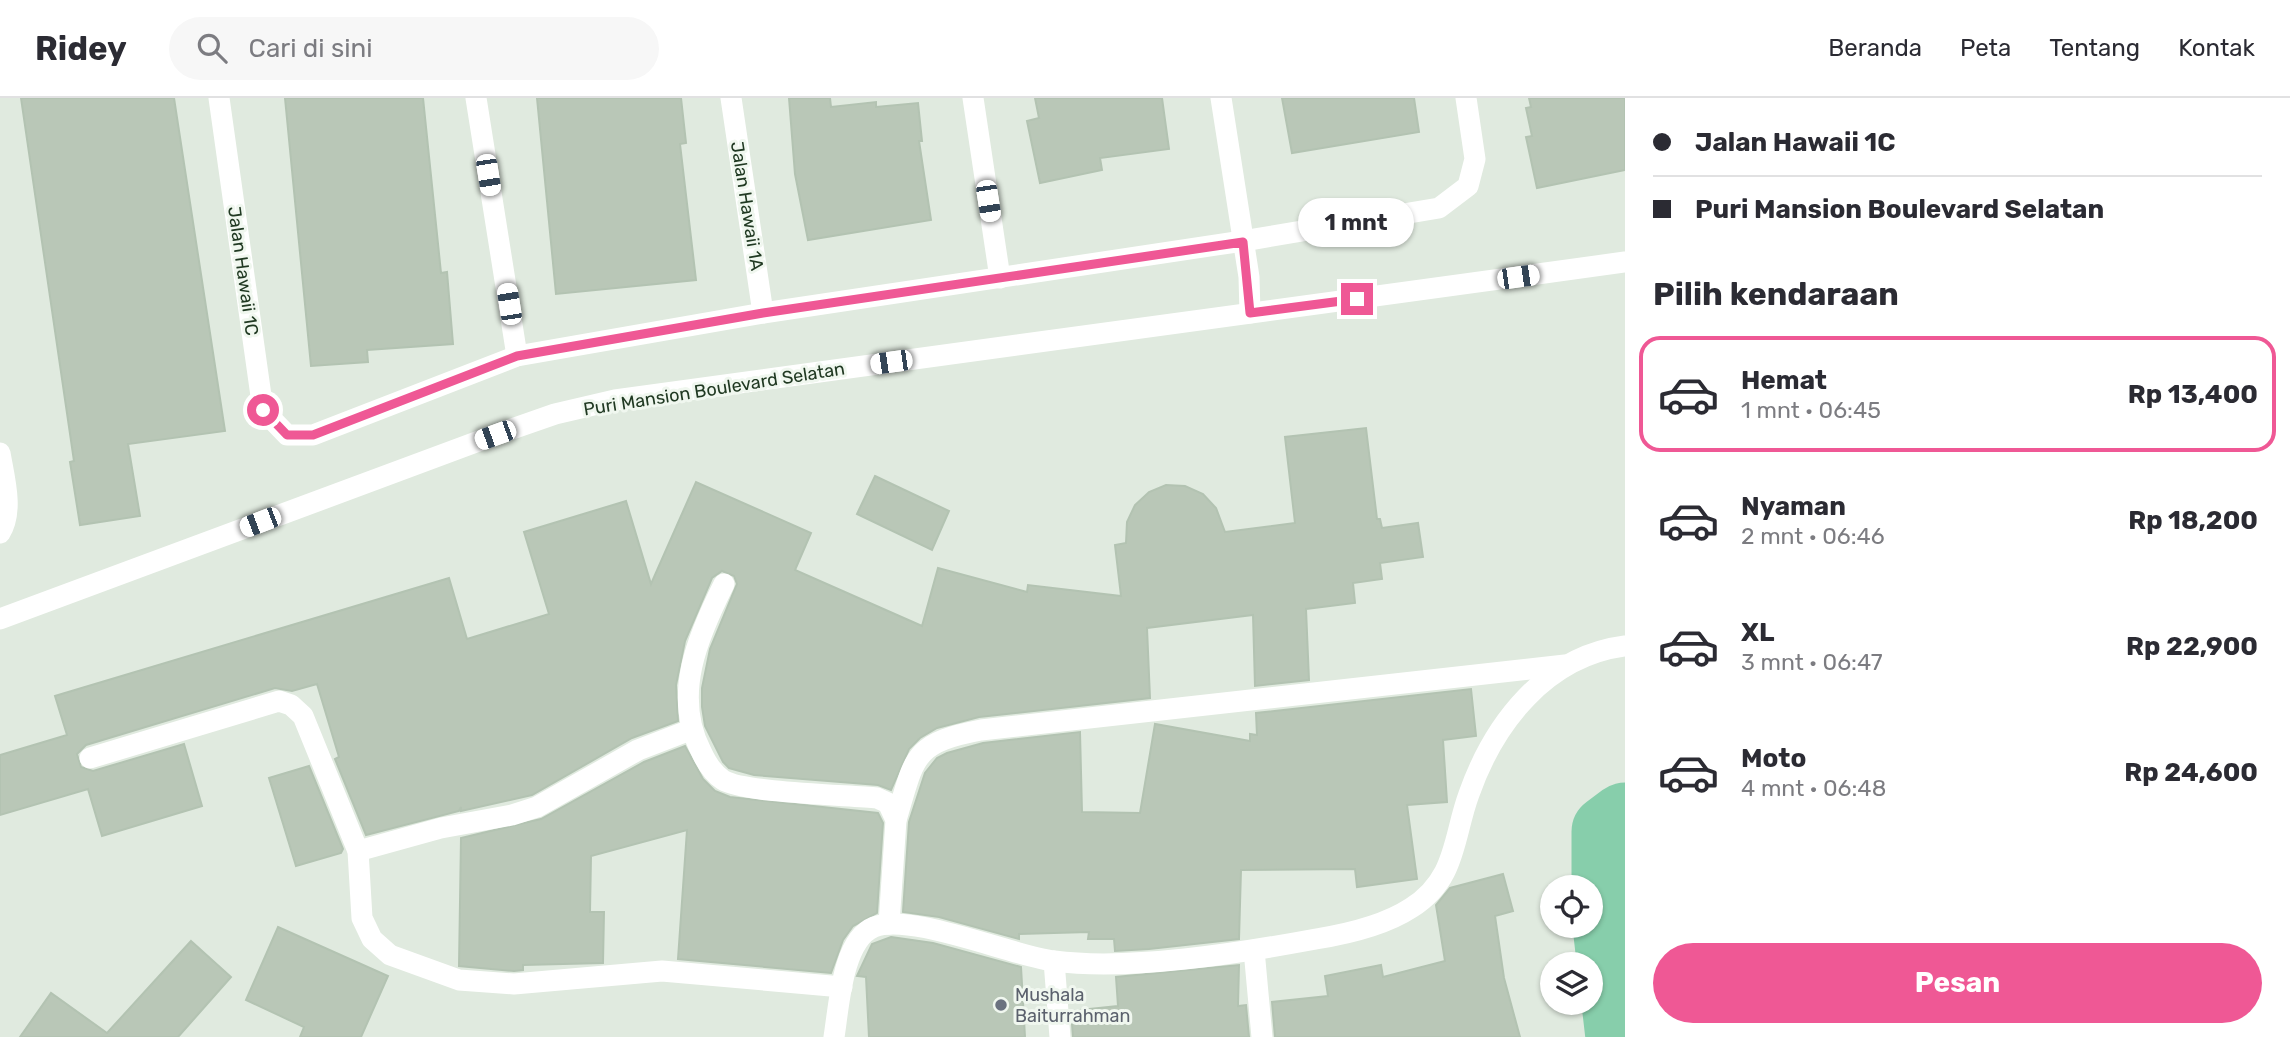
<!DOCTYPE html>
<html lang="id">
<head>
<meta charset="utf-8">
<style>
  :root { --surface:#fff; --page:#f7f7f7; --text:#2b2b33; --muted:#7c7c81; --line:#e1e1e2; --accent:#ef5895 }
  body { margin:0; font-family:Rubik,sans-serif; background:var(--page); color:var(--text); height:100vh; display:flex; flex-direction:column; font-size:26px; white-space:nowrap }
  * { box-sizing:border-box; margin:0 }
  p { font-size:23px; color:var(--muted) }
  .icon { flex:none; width:38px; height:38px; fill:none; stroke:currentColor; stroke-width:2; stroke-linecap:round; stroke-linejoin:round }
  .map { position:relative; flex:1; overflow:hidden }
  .sheet { display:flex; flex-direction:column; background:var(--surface); width:665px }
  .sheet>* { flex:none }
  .top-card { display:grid; align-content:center; height:154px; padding:0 28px; background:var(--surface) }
  .tools { position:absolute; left:1540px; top:777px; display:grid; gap:14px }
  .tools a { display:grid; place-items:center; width:63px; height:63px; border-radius:50%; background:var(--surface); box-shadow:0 2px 5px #0004; font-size:35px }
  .end { position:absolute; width:32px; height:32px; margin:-16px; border:9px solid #ef5895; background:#fff; box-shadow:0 0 0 4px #fff }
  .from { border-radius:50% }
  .bubble { position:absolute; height:49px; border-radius:24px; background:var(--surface); box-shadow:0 2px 5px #0004; font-size:23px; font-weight:700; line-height:49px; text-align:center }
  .car { position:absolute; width:21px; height:42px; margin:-21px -10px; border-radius:9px; box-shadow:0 0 5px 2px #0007; background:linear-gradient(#fff 24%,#345 0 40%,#fff 0 76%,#345 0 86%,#fff 0) }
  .top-card b { display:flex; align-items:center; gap:24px; height:66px; font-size:26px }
  .top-card b+b { border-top:2px solid var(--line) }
  .top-card i { width:18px; height:18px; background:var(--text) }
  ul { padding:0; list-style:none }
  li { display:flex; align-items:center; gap:21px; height:116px; margin:0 14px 10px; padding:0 14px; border:4px solid transparent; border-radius:21px }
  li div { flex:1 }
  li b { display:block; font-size:26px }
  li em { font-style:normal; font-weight:700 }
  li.current { border-color:var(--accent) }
  li>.icon { width:63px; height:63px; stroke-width:1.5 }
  h2 { padding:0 28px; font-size:32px; line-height:84px }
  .button { display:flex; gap:14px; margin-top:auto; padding:14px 28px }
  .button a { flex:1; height:80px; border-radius:42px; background:var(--accent); color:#fff; font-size:28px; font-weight:700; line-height:80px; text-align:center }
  header { display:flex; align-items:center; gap:42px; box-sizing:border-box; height:98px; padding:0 35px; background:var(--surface); border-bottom:2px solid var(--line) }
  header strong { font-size:33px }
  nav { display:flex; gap:38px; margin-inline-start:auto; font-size:24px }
  .search { width:490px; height:63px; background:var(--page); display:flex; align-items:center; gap:18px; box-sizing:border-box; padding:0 24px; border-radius:38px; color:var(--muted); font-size:26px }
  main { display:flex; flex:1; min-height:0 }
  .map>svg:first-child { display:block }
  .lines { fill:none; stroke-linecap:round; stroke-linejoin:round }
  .river { stroke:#87ceab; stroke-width:75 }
  .building { fill:#b9c7b7; stroke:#b3c3b2; stroke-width:2 }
  .minor { stroke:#fff; stroke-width:21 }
  .route { stroke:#ef5895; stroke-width:9 }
  .worship-dot { fill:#6b7280; stroke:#f0f7ef; stroke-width:2.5 }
  .labels { text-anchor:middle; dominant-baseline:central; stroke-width:6; stroke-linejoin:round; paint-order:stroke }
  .street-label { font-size:18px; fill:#203922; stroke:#f0f7ef }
  .worship-label { font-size:18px; fill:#5b616d; stroke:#f0f7ef; text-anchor:start }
</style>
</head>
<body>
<header>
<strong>Ridey</strong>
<div class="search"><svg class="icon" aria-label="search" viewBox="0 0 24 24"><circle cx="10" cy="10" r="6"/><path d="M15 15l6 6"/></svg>Cari di sini</div>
<nav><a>Beranda</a><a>Peta</a><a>Tentang</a><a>Kontak</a></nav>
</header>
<main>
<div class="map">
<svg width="1625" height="939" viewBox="0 0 1625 939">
  <rect width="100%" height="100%" fill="#e0eadf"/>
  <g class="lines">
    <!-- river -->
    <path class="river" d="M1623,939l-14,-120v-85l16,-12"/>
  </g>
  <!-- building -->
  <g class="building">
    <path d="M21,0h153l51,333 -97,13 12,72 -60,9 -10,-63 4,-1z"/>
    <path d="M285,0h138l18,175 6,-1 6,72 -86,6 1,12 -57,4z"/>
    <path d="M537,0h144l5,45 -6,1 16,136 -140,14z"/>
    <path d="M789,0h41l1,9 45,-5v5l42,-4 4,38h-3l12,79 -123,20 -13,-66z"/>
    <path d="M1035,0h127l7,51 -69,9 2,12 -62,13 -13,-62 12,-3z"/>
    <path d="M1282,0h132l5,34 -127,21z"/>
    <path d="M1529,0h96v72l-88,18 -11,-51 6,-1 -6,-28 5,-1z"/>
    <path d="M1366,330l11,91h3l2,9 36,-5 5,34 -43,6 2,16 -29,4 2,20 -49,6 3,71 -54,6 -2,-71 -106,13 3,70 -171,19 -42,11 -17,10 -11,11 -18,41 -13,-5 -124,-10 -25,-7 -6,-6 -18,-36 -3,-19v-19l8,-39 27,-65 -3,-8 -12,-5 -10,7 -27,63 -9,44 2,36 -46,17 -100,57 -71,16v-4l-2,4 -93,24 -31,-76 4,-2 -22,-73 -25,7 -17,-3 -189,57 -9,9 4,13 12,4 91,-27 18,62 -100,30 -14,-47 -88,26v-60l67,-20 -12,-39 394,-118 18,61 82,-25 -25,-82 102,-31 25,83 45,-102 115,51 -16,37 127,56 16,-58 89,24 1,-7 93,11 -6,-51 11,-2 1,-21 8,-17 14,-13 17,-7 19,1 18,8 13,14 9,24 70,-9 -10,-86z"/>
    <path d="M875,378l74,35 -17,39 -75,-36z"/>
    <path d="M1471,591l5,47 -33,4 4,62 -40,3 10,74 -60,8 -2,-18 -114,1 -2,69 -90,10 -34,2 -1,-12h-26l1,-7 -70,2v5l-80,-22 -36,-5 6,-90 16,-49 12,-15 10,-5 36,-10 97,-11 2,80 58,1 15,-89 95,17v-7l7,1 -1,-22z"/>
    <path d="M685,648l18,33 12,12 15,6 148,16 5,10 -6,90 -24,13 -10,14 -12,33 -153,-14 9,-129 -96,26 -1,56h14l-1,51 -80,2v5l-9,1 -55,-5 2,-128 80,-19 103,-57z"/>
    <path d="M309,668l34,83 -2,4 -45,13 -27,-88z"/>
    <path d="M1503,776l10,37 -18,5 9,62 16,59h-245l-3,-35 56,-6 -3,-20 56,-11 2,12 62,-16 -9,-56 14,-17z"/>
    <path d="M278,829l110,49 -27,61h-61l4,-10 -58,-27z"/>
    <path d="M891,839l42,6 88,24 4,70h-156l-3,-60 -9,-1 15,-32z"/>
    <path d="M191,843l40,36 -53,60h-158l31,-44 56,40z"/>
    <path d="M1239,867l-1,41 8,-1 3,32h-176l-2,-26 47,-5 -2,-29z"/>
  </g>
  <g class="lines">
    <!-- minor -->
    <g class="minor">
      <path d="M219,0l44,312 24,25h26l204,-79 246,-43 480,-72 196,-33 29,-22 7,-27 -9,-61"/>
      <path d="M476,0l41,258"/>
      <path d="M731,0l32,215"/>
      <path d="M973,0l27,180"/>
      <path d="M1221,0l28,179 1,36"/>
      <path d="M0,355c4,24 14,58 0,80"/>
      <path d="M724,486c-26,52 -52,111 -23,167 5,11 11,22 22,29 21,13 124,15 154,18l11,5 8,17 -7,104"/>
      <path d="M0,521l495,-184 60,-21 60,-14 1010,-138"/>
      <path d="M90,660l189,-57 12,4 12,11 55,135 4,67 10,21 18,16 69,25 55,4 148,-13 180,16"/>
      <path d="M896,722c19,-63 16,-77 85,-90l584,-65"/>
      <path d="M358,753l83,-23 71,-13 25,-8 101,-57 52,-20"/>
      <path d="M1254,852l8,87"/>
      <path d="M1054,863l6,76"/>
      <path d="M834,939c5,-30 8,-97 40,-110 35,-15 139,29 180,34 76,10 186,-8 262,-22 31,-5 69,-14 95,-31 46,-29 42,-71 58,-114 25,-71 77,-138 156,-148"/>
    </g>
  </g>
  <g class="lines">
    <!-- route -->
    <path class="route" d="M263,312l24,25h26l204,-79 246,-43 480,-71 7,71 107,-14"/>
  </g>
  <!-- markers -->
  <circle class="worship-dot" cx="1001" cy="907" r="7"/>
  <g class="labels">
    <!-- street labels -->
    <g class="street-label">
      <text transform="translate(747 108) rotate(81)">Jalan Hawaii 1A</text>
      <text transform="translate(243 173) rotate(82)">Jalan Hawaii 1C</text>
      <text transform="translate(714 291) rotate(-9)">Puri Mansion Boulevard Selatan</text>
    </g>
    <!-- worship labels -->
    <g class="worship-label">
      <text x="1015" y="897">Mushala<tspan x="1015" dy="21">Baiturrahman</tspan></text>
    </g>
  </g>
</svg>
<div class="tools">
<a><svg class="icon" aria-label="locate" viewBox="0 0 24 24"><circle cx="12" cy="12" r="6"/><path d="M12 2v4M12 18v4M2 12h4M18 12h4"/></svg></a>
<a><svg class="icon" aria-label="layers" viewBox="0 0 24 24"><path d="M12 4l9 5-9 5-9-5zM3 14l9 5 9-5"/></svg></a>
</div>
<i class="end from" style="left:263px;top:312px"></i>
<i class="end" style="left:1357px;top:201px"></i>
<div class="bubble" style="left:1298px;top:100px;width:116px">1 mnt</div>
<i class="car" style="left:488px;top:77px;rotate:171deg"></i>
<i class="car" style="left:988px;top:103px;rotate:171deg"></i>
<i class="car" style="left:1518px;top:179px;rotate:82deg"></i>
<i class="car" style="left:509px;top:206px;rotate:351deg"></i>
<i class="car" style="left:891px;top:264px;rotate:262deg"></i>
<i class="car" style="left:495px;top:337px;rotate:250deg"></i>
<i class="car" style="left:260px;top:424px;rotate:249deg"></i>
</div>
<section class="sheet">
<div class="top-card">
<b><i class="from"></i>Jalan Hawaii 1C</b>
<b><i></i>Puri Mansion Boulevard Selatan</b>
</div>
<h2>Pilih kendaraan</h2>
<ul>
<li class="current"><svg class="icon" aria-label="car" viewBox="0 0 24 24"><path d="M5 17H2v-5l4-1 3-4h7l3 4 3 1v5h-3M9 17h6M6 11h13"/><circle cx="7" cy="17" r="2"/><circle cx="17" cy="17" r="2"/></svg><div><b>Hemat</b><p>1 mnt · 06:45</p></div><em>Rp 13,400</em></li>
<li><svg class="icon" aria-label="car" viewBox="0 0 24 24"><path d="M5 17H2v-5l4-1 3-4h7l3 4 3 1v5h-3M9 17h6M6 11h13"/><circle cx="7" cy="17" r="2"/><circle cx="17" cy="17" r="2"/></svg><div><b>Nyaman</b><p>2 mnt · 06:46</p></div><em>Rp 18,200</em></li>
<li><svg class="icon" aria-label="car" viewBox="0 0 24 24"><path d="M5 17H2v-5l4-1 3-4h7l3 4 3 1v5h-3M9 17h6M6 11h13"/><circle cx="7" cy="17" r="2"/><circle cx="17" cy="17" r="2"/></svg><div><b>XL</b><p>3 mnt · 06:47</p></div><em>Rp 22,900</em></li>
<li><svg class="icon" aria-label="car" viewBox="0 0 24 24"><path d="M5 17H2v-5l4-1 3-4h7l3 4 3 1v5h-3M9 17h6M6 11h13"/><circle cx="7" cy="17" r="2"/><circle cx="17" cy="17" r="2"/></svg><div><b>Moto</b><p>4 mnt · 06:48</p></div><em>Rp 24,600</em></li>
</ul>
<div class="button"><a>Pesan</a></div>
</section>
</main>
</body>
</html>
